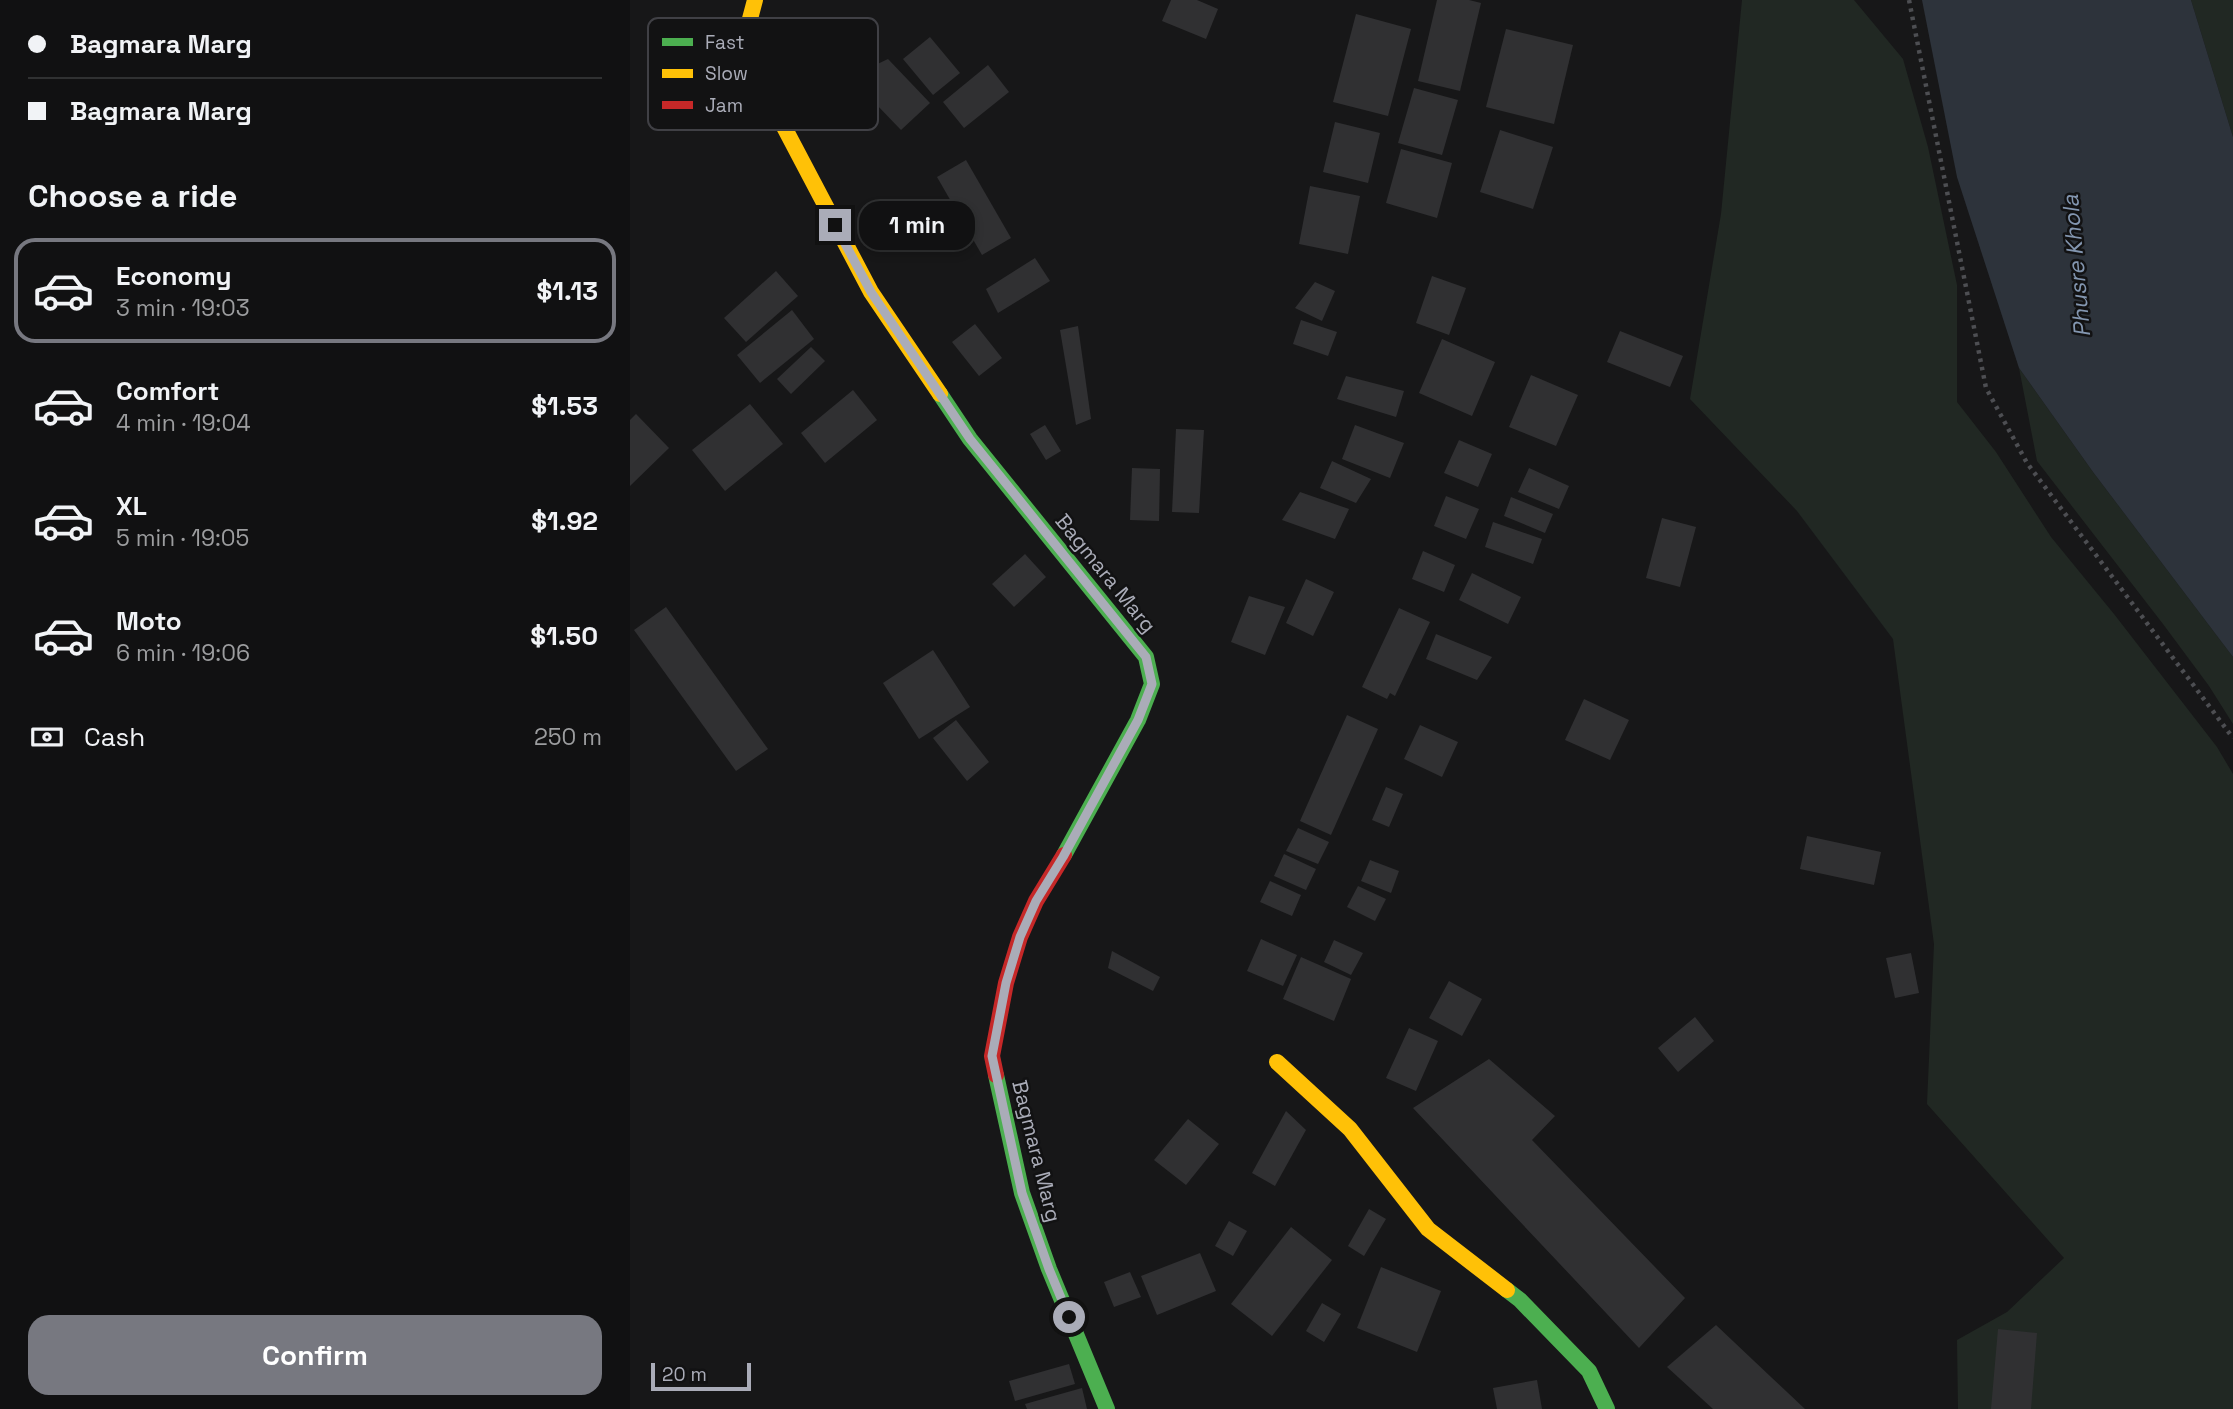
<!DOCTYPE html>
<html lang="en">
<head>
<meta charset="utf-8">
<style>
  :root { --surface:#111112; --page:#1a1a1b; --text:#f1f3f6; --muted:#9c9d9f; --line:#303132; --accent:#777880 }
  body { margin:0; font-family:"Space Grotesk",sans-serif; background:var(--page); color:var(--text); height:100vh; display:flex; flex-direction:column; font-size:26px; white-space:nowrap }
  * { box-sizing:border-box; margin:0 }
  p { font-size:23px; color:var(--muted) }
  .icon { flex:none; width:38px; height:38px; fill:none; stroke:currentColor; stroke-width:2; stroke-linecap:round; stroke-linejoin:round }
  .map { position:relative; flex:1; overflow:hidden }
  .side { display:flex; flex-direction:column; background:var(--surface); width:630px }
  .side>* { flex:none }
  .guide { display:grid; align-content:center; height:154px; padding:0 28px; background:var(--surface) }
  .scale { position:absolute; left:21px; bottom:18px; width:100px; box-sizing:border-box; padding-left:7px; border:4px solid #aaacb8; border-top:0; font-size:19px; line-height:24px; white-space:nowrap; color:#aaacb8; -webkit-text-stroke:5px #121213; paint-order:stroke }
  .end { position:absolute; width:32px; height:32px; margin:-16px; border:9px solid #aaacb8; background:#111; box-shadow:0 0 0 4px #111 }
  .from { border-radius:50% }
  .bubble { position:absolute; height:49px; border-radius:21px; background:var(--surface); box-shadow:0 4px 10px #0003,0 0 0 2px var(--line); font-size:23px; font-weight:600; line-height:49px; text-align:center }
  .guide b { display:flex; align-items:center; gap:24px; height:66px; font-size:26px }
  .guide b+b { border-top:2px solid var(--line) }
  .guide i { width:18px; height:18px; background:var(--text) }
  ul { padding:0; list-style:none }
  li { display:flex; align-items:center; gap:21px; height:105px; margin:0 14px 10px; padding:0 14px; border:4px solid transparent; border-radius:21px }
  li div { flex:1 }
  li b { display:block; font-size:26px }
  li em { font-style:normal; font-weight:600 }
  li.active { border-color:var(--accent) }
  li>.icon { width:63px; height:63px; stroke-width:1.5 }
  h2 { padding:0 28px; font-size:32px; line-height:84px }
  .pay { display:flex; align-items:center; gap:18px; height:77px; padding:0 28px; font-size:26px }
  .pay p { margin-inline-start:auto }
  .action { display:flex; gap:14px; margin-top:auto; padding:14px 28px }
  .action a { flex:1; height:80px; border-radius:21px; background:var(--accent); color:#fff; font-size:28px; font-weight:600; line-height:80px; text-align:center }
  main { display:flex; flex:1; min-height:0 }
  .map>svg:first-child { display:block }
  .green { fill:#212823 }
  .water { fill:#2d333b }
  .building { fill:#303032 }
  .lines { fill:none; stroke-linecap:round; stroke-linejoin:round }
  .path { stroke:#4d4e52; stroke-width:4.5; stroke-dasharray:3.5 5; stroke-linecap:butt }
  .fast { stroke:#4caf50; stroke-width:16 }
  .slow { stroke:#ffc107; stroke-width:16 }
  .jam { stroke:#c62828; stroke-width:16 }
  .route { stroke:#aaacb8; stroke-width:9 }
  .labels { text-anchor:middle; dominant-baseline:central; stroke-width:5; stroke-linejoin:round; paint-order:stroke }
  .street-label { font-size:21px; fill:#aaacb8; stroke:#121213 }
  .water-label { font-size:23px; font-style:italic; fill:#8396b0; stroke:#121213 }
  .key { fill:#121213; stroke:#404045; stroke-width:2 }
  .key-label { font-size:19px; fill:#aaacb8 }
</style>
</head>
<body>
<main>
<section class="side">
<div class="guide">
<b><i class="from"></i>Bagmara Marg</b>
<b><i></i>Bagmara Marg</b>
</div>
<h2>Choose a ride</h2>
<ul>
<li class="active"><svg class="icon" aria-label="car" viewBox="0 0 24 24"><path d="M5 17H2v-5l4-1 3-4h7l3 4 3 1v5h-3M9 17h6M6 11h13"/><circle cx="7" cy="17" r="2"/><circle cx="17" cy="17" r="2"/></svg><div><b>Economy</b><p>3 min · 19:03</p></div><em>$1.13</em></li>
<li><svg class="icon" aria-label="car" viewBox="0 0 24 24"><path d="M5 17H2v-5l4-1 3-4h7l3 4 3 1v5h-3M9 17h6M6 11h13"/><circle cx="7" cy="17" r="2"/><circle cx="17" cy="17" r="2"/></svg><div><b>Comfort</b><p>4 min · 19:04</p></div><em>$1.53</em></li>
<li><svg class="icon" aria-label="car" viewBox="0 0 24 24"><path d="M5 17H2v-5l4-1 3-4h7l3 4 3 1v5h-3M9 17h6M6 11h13"/><circle cx="7" cy="17" r="2"/><circle cx="17" cy="17" r="2"/></svg><div><b>XL</b><p>5 min · 19:05</p></div><em>$1.92</em></li>
<li><svg class="icon" aria-label="car" viewBox="0 0 24 24"><path d="M5 17H2v-5l4-1 3-4h7l3 4 3 1v5h-3M9 17h6M6 11h13"/><circle cx="7" cy="17" r="2"/><circle cx="17" cy="17" r="2"/></svg><div><b>Moto</b><p>6 min · 19:06</p></div><em>$1.50</em></li>
</ul>
<div class="pay"><svg class="icon" aria-label="cash" viewBox="0 0 24 24"><path d="M3 7h18v10H3z"/><circle cx="12" cy="12" r="2"/></svg>Cash<p>250 m</p></div>
<div class="action"><a>Confirm</a></div>
</section>
<div class="map">
<svg width="1603" height="1409" viewBox="0 0 1603 1409">
  <rect width="100%" height="100%" fill="#171718"/>
  <!-- green -->
  <g class="green">
    <path d="M1112,0h112l49,59 25,88 29,138v117l39,50 55,85 63,77 103,133 16,27v635h-275l-1,-69 50,-28 57,-54 -137,-154 7,-160 -41,-305 -96,-128 -107,-112 31,-185z"/>
    <path d="M1561,0h42v137z"/>
    <path d="M1389,368l74,104 140,185v67l-24,-38 -46,-62 -126,-163z"/>
  </g>
  <!-- water -->
  <path class="water" d="M1292,0h269l42,137v520l-140,-185 -74,-104 -62,-191z"/>
  <!-- building -->
  <g class="building">
    <path d="M541,0h26l21,9 -12,30 -44,-18z"/>
    <path d="M807,0h32l12,3 -21,88 -42,-10z"/>
    <path d="M726,14l55,15 -23,87 -55,-14z"/>
    <path d="M876,29l67,16 -19,79 -68,-17z"/>
    <path d="M300,37l30,36 -27,22 -30,-36z"/>
    <path d="M258,59l42,44 -29,27 -51,-53z"/>
    <path d="M358,65l21,27 -45,36 -21,-26z"/>
    <path d="M784,88l44,12 -16,55 -44,-12z"/>
    <path d="M705,122l45,11 -12,50 -45,-11z"/>
    <path d="M870,130l53,17 -20,62 -53,-17z"/>
    <path d="M771,149l51,14 -15,55 -51,-15z"/>
    <path d="M336,160l45,78 -29,17 -45,-78z"/>
    <path d="M680,186l50,10 -12,58 -49,-10z"/>
    <path d="M405,258l15,23 -52,32 -12,-24z"/>
    <path d="M146,271l22,25 -52,46 -22,-24z"/>
    <path d="M802,276l34,12 -17,47 -33,-12z"/>
    <path d="M685,282l20,9 -13,30 -27,-13z"/>
    <path d="M162,310l22,29 -54,44 -23,-28z"/>
    <path d="M671,320l36,12 -9,24 -35,-12z"/>
    <path d="M345,324l27,34 -23,18 -27,-34z"/>
    <path d="M448,326l13,93 -15,6 -16,-95z"/>
    <path d="M990,331l63,25 -13,31 -63,-25z"/>
    <path d="M812,339l53,23 -23,54 -53,-23z"/>
    <path d="M181,347l14,14 -34,33 -14,-15z"/>
    <path d="M901,375l47,20 -22,51 -47,-19z"/>
    <path d="M716,376l58,15 -8,26 -59,-18z"/>
    <path d="M223,390l24,30 -52,43 -24,-30z"/>
    <path d="M120,404l33,40 -58,47 -33,-41z"/>
    <path d="M6,414l33,34 -39,38v-66z"/>
    <path d="M415,425l16,26 -15,9 -16,-26z"/>
    <path d="M725,425l49,18 -14,35 -48,-19z"/>
    <path d="M546,429l28,1 -5,83 -27,-1z"/>
    <path d="M829,440l33,14 -14,33 -34,-14z"/>
    <path d="M702,461l39,18 -15,24 -36,-15z"/>
    <path d="M502,468l28,1 -1,52 -29,-1z"/>
    <path d="M899,468l40,18 -10,23 -41,-17z"/>
    <path d="M670,492l49,17 -14,30 -53,-19z"/>
    <path d="M816,496l33,13 -13,30 -32,-13z"/>
    <path d="M881,497l42,17 -8,19 -41,-17z"/>
    <path d="M1032,518l34,9 -16,60 -34,-9z"/>
    <path d="M863,522l49,17 -9,25 -48,-17z"/>
    <path d="M793,551l32,14 -11,27 -32,-13z"/>
    <path d="M395,554l21,23 -32,30 -22,-23z"/>
    <path d="M842,573l49,24 -13,27 -49,-24z"/>
    <path d="M676,579l28,13 -21,44 -27,-13z"/>
    <path d="M619,596l36,11 -20,48 -34,-13z"/>
    <path d="M36,607l102,142 -32,22 -102,-141z"/>
    <path d="M769,608l31,14 -35,74 -5,-3 -3,6 -25,-12z"/>
    <path d="M806,634l56,23 -15,23 -51,-21z"/>
    <path d="M303,650l37,57 -51,32 -36,-56z"/>
    <path d="M954,699l45,21 -19,40 -45,-20z"/>
    <path d="M717,715l31,14 -47,106 -31,-14z"/>
    <path d="M326,720l33,42 -22,19 -34,-43z"/>
    <path d="M790,725l38,17 -16,35 -38,-18z"/>
    <path d="M756,787l17,7 -14,33 -17,-7z"/>
    <path d="M668,828l31,14 -11,22 -32,-13z"/>
    <path d="M1177,836l74,16 -7,33 -74,-16z"/>
    <path d="M654,854l32,15 -10,21 -32,-14z"/>
    <path d="M740,860l29,11 -8,22 -30,-12z"/>
    <path d="M640,881l31,14 -9,21 -32,-14z"/>
    <path d="M728,886l28,13 -11,22 -28,-14z"/>
    <path d="M631,939l36,16 -14,31 -36,-15z"/>
    <path d="M704,940l29,13 -12,22 -27,-13z"/>
    <path d="M482,951l48,26 -7,14 -45,-23z"/>
    <path d="M1281,953l8,40 -24,5 -9,-40z"/>
    <path d="M671,957l50,22 -17,42 -51,-22z"/>
    <path d="M819,981l33,18 -20,37 -33,-18z"/>
    <path d="M1065,1017l19,24 -36,31 -20,-24z"/>
    <path d="M779,1028l29,13 -22,50 -30,-13z"/>
    <path d="M859,1059l66,57 -23,24 153,158 -46,50 -226,-240z"/>
    <path d="M656,1111l20,19 -31,56 -23,-13z"/>
    <path d="M558,1119l31,25 -33,41 -32,-25z"/>
    <path d="M739,1209l17,10 -22,37 -16,-10z"/>
    <path d="M599,1221l18,10 -14,25 -18,-10z"/>
    <path d="M661,1227l41,33 -60,76 -41,-32z"/>
    <path d="M570,1253l16,38 -59,24 -16,-39z"/>
    <path d="M751,1267l60,24 -24,61 -60,-24z"/>
    <path d="M500,1272l11,25 -27,10 -10,-25z"/>
    <path d="M692,1303l19,11 -17,28 -18,-11z"/>
    <path d="M1086,1325l89,84h-92l-46,-42z"/>
    <path d="M1368,1329l39,4 -6,76h-40z"/>
    <path d="M439,1364l6,20 -60,17 -6,-20z"/>
    <path d="M907,1380l5,29h-45l-4,-21z"/>
    <path d="M452,1388l5,21h-60l-2,-5z"/>
  </g>
  <g class="lines">
    <!-- path -->
    <path class="path" d="M1279,0l77,388 41,75 206,275"/>
    <!-- fast -->
    <g class="fast">
      <path d="M310,394l30,45 176,218 6,27 -14,36 -74,135"/>
      <path d="M366,1075l26,118 27,76 58,140"/>
      <path d="M877,1290l13,10 69,71 18,38"/>
    </g>
    <!-- slow -->
    <g class="slow">
      <path d="M125,0l-8,30 6,38 118,224 69,102"/>
      <path d="M647,1062l73,67 78,100 79,61"/>
    </g>
    <!-- jam -->
    <path class="jam" d="M366,1075l-4,-19 14,-73 14,-46 16,-36 28,-46"/>
  </g>
  <g class="lines">
    <!-- route -->
    <path class="route" d="M205,225l36,67 99,147 176,218 6,27 -14,36 -75,137 -27,44 -16,36 -14,46 -14,73 30,137 27,76 20,48"/>
  </g>
  <g class="labels">
    <!-- street labels -->
    <g class="street-label">
      <text transform="translate(476 573) rotate(51)">Bagmara Marg</text>
      <text transform="translate(407 1151) rotate(76)">Bagmara Marg</text>
    </g>
    <!-- water labels -->
    <g class="water-label">
      <text transform="translate(1446 266) rotate(-95)">Phusre Khola</text>
    </g>
  </g>
  <!-- legend -->
  <rect x="18" y="18" width="230" height="112" rx="10" class="key"/>
  <rect x="32" y="38" width="31" height="8" fill="#4caf50"/>
  <rect x="32" y="69" width="31" height="9" fill="#ffc107"/>
  <rect x="32" y="101" width="31" height="8" fill="#c62828"/>
  <g class="key-label">
    <text x="75" y="49">Fast</text>
    <text x="75" y="80">Slow</text>
    <text x="75" y="112">Jam</text>
  </g>
</svg>
<div class="scale">20 m</div>
<i class="end from" style="left:439px;top:1317px"></i>
<i class="end" style="left:205px;top:225px"></i>
<div class="bubble" style="left:229px;top:201px;width:116px">1 min</div>
</div>
</main>
</body>
</html>
